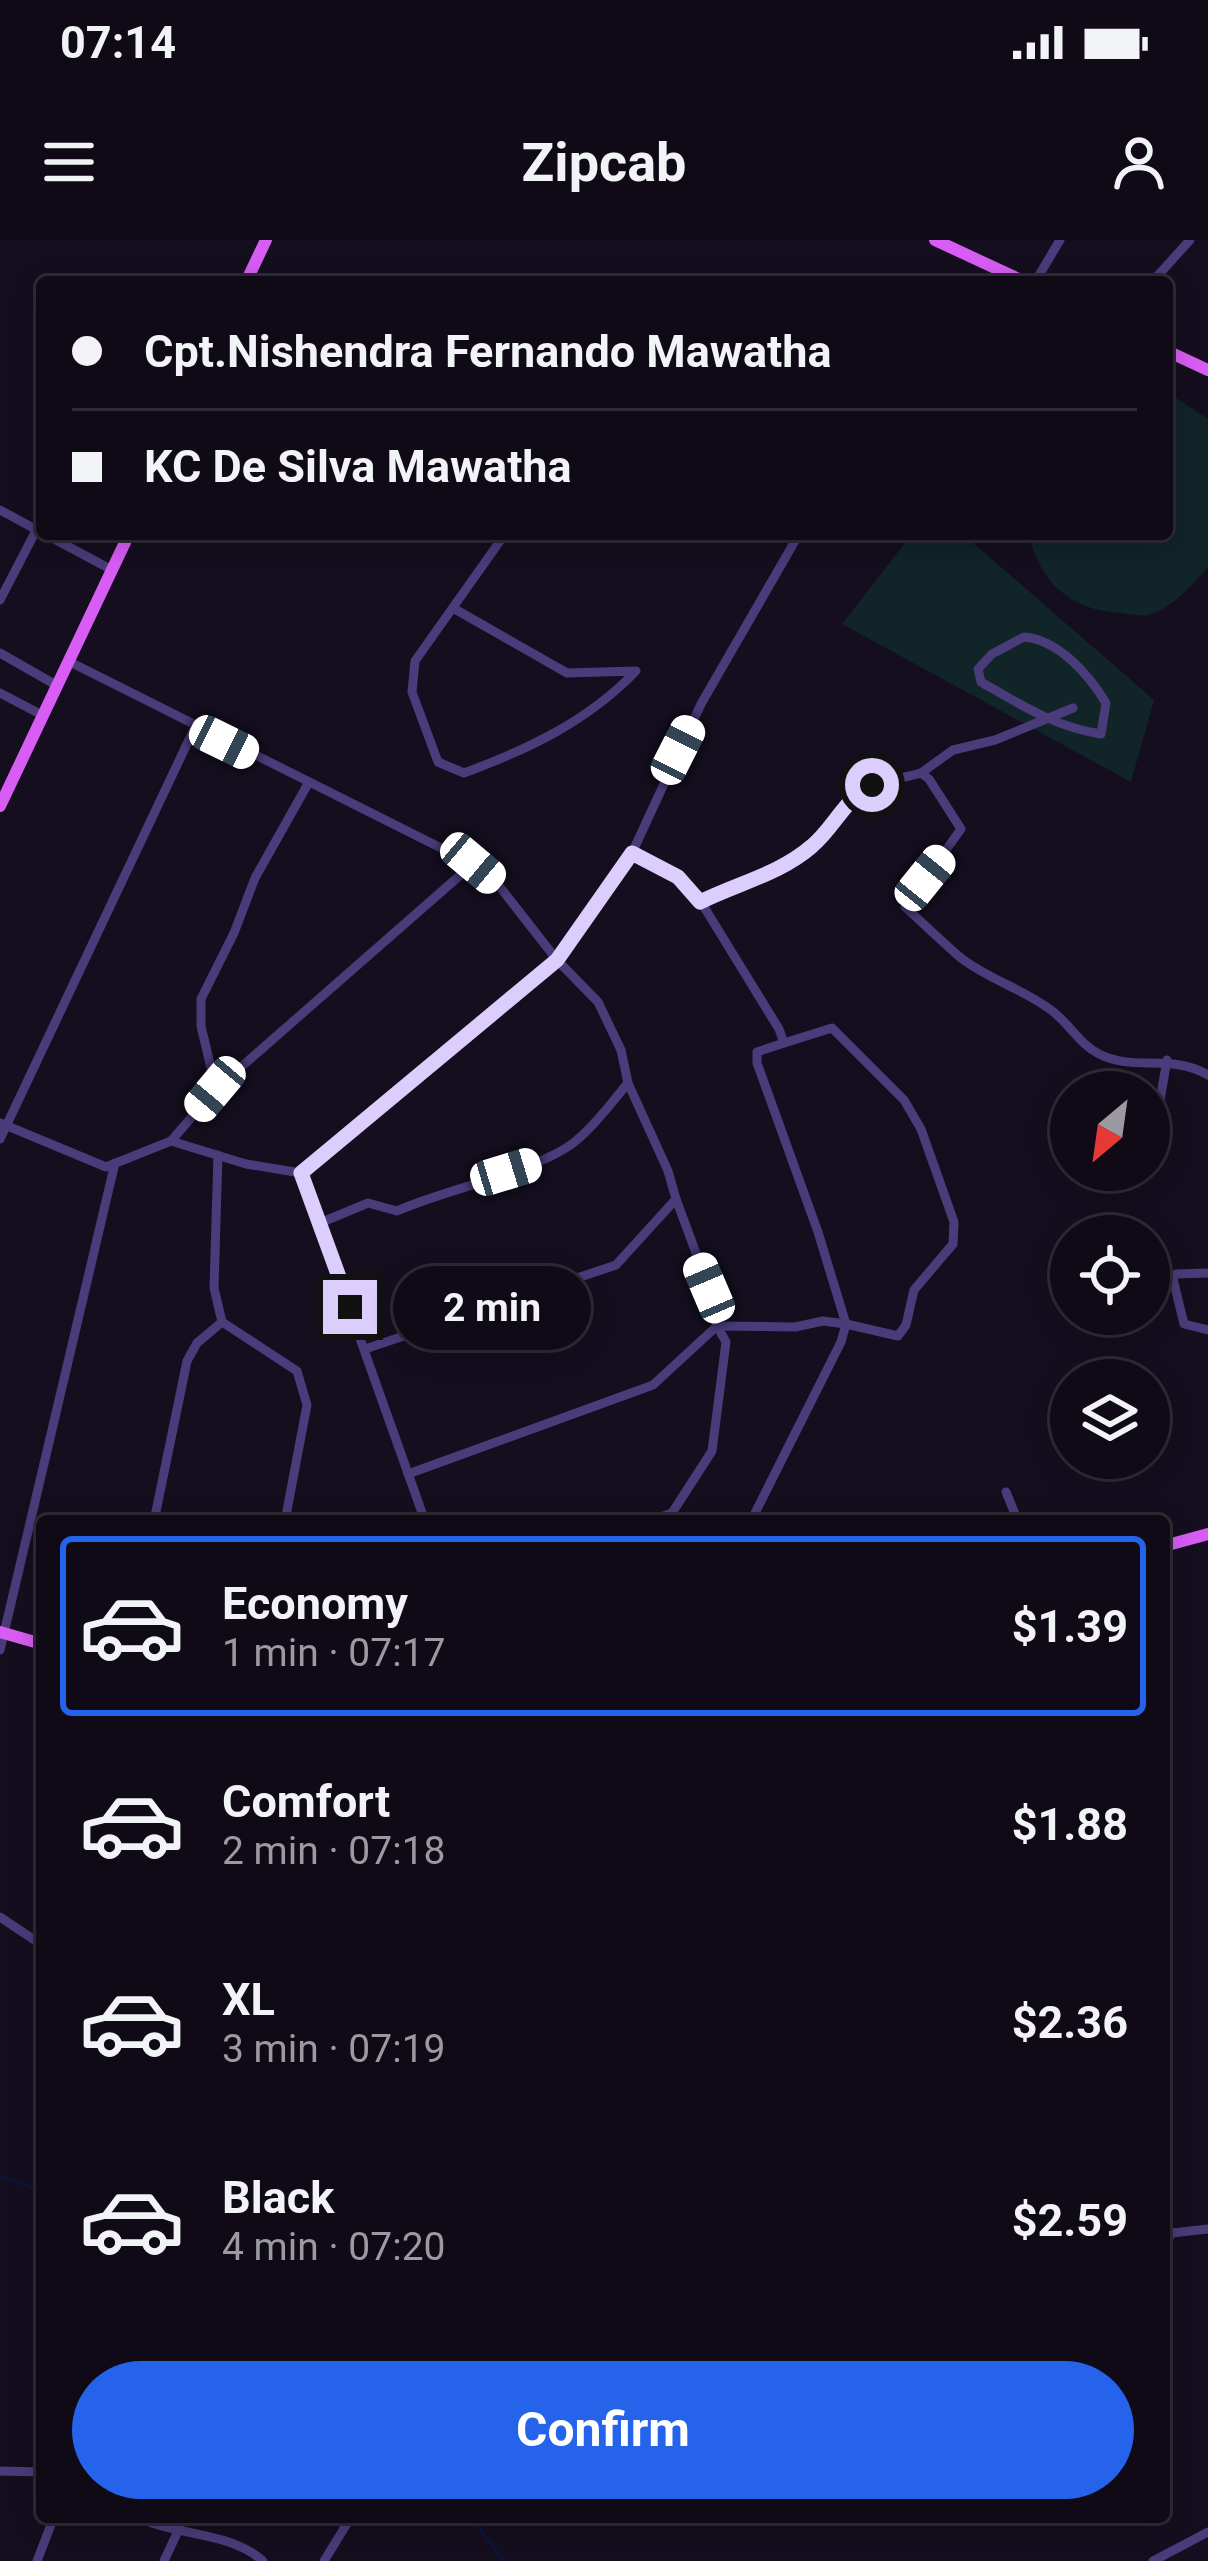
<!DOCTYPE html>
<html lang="en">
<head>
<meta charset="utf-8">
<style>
  :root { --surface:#0f0a16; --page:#1d1823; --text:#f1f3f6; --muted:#9b9aa1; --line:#2f2b35; --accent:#2563eb }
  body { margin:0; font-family:Roboto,sans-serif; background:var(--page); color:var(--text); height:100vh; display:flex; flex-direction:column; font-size:45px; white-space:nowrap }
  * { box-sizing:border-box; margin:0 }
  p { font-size:39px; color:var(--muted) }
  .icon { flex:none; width:66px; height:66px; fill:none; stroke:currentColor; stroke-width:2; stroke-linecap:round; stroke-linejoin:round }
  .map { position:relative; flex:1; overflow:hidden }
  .panel { position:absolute; left:36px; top:1275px; width:1134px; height:1008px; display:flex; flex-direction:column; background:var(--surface); border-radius:12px; box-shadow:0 6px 30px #0003,0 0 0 3px var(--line) }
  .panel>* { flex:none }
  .banner { position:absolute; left:36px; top:36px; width:1137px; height:264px; border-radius:12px; box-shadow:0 6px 30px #0003,0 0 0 3px var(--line); display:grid; align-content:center; height:264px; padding:0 36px; background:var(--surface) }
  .needle { width:78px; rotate:209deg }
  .buttons { position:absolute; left:1050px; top:831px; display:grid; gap:24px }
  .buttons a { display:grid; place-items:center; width:120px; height:120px; border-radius:50%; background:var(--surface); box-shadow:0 6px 30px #0003,0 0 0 3px var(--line); font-size:60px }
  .end { position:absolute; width:54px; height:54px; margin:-27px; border:15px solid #dccefc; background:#111; box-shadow:0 0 0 6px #111 }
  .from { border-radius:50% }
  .bubble { position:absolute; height:84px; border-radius:42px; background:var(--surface); box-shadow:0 6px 30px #0003,0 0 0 3px var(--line); font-size:39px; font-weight:700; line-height:84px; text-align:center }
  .car { position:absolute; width:36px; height:72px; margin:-36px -18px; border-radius:15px; box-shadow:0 0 9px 3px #0007; background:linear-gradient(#fff 24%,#345 0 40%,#fff 0 76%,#345 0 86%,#fff 0) }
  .banner b { display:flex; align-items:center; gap:42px; height:114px; font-size:45px }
  .banner b+b { border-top:3px solid var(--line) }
  .banner i { width:30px; height:30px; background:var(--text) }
  ul { padding:21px 0 0; list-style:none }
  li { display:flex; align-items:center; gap:36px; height:180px; margin:0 24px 18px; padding:0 12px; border:6px solid transparent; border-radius:12px }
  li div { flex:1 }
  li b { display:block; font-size:45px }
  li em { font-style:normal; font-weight:700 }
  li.active { border-color:var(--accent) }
  li>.icon { width:108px; height:108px; stroke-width:1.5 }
  .cta { display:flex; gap:24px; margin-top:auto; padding:24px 36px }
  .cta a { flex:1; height:138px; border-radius:72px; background:var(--accent); color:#fff; font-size:48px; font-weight:700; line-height:138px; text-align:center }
  .status { display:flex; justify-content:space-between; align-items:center; height:84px; padding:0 60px; background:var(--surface); direction:ltr }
  .status svg { height:33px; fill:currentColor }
  header { display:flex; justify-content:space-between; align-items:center; height:156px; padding:0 36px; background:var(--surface); font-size:54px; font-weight:700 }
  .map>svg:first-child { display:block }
  .green { fill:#112428 }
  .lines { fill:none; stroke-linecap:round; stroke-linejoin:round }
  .stream { stroke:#0c1439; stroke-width:3 }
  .minor { stroke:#4a3c7a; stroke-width:9 }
  .major { stroke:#d85df4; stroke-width:12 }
  .route { stroke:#dccefc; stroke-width:15 }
</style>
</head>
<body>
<div class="status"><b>07:14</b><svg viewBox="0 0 49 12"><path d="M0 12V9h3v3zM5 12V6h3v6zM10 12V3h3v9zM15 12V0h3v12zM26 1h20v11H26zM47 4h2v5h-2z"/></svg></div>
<header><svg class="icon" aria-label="menu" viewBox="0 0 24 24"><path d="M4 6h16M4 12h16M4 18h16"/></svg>Zipcab<svg class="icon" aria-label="person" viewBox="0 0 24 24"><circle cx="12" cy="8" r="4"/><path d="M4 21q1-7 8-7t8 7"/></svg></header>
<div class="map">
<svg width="1208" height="2321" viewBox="0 0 1208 2321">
  <rect width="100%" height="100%" fill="#140e1e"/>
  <!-- green -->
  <g class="green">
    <path d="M1167,152l41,27v148c-13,16 -38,42 -59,48 -7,2 -21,-1 -28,-2 -50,-2 -82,-31 -92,-79h138z"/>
    <path d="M912,294h51l191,166 -23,82 -289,-158z"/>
  </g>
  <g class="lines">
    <!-- stream -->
    <g class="stream">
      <path d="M0,1936l42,15"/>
      <path d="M471,2277l33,44"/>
    </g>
    <!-- minor -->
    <g class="minor">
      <path d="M1035,42l25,-42"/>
      <path d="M1152,42l38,-42"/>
      <path d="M0,270l37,20"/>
      <path d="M45,294l67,36"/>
      <path d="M0,360l42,-81"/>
      <path d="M453,368l114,65 69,-2c-48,50 -107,78 -172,102l-26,-11 -26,-70 3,-31 90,-127"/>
      <path d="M1024,397c35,3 65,38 82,66l-5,31c-46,-7 -80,-29 -120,-52l-3,-13 14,-15z"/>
      <path d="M0,413l56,32"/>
      <path d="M68,421l405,203 23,18 61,78 41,42 23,48 7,33 40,88 8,28 -60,66 -251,84"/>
      <path d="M0,453l42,22"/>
      <path d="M921,533l32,-23 42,-10 78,-32"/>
      <path d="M632,613l46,24 23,25 67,-28 32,-19 67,-69 54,-13 8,6 32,50 -56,78c19,17 37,35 56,51 27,21 62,31 90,52 18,13 28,34 48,44 35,18 71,-1 109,21"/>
      <path d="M701,662l78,127 5,14 -27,9v11l61,169 28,92 -23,-3 -28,6 -78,-1"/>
      <path d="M216,849l-15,-63v-27l33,-66 21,-55 54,-96"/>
      <path d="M0,883l106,44 65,-26 45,-52 257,-225"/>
      <path d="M0,899l195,-412"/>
      <path d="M171,901l75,23 55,9"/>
      <path d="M218,915l-4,133 8,34 75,49 10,34 -22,116"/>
      <path d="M1149,923l18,-103"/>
      <path d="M1147,934l1,-4"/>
      <path d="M320,983l48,-20 29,8c48,-22 147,-41 181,-72 19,-16 34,-37 50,-56"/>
      <path d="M1208,1033l-32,1 -3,5 11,45 24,6"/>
      <path d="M408,1234l245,-89 64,-59 -8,-38 -33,-89"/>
      <path d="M1006,1252l12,29"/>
      <path d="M154,1281l33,-160 10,-18 25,-21"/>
      <path d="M425,1281l-124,-348 256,-213 75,-107 69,-149 98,-170"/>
      <path d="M649,1281l23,-8 40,-62 14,-109 -9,-16"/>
      <path d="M751,1281l90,-179 5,-18 52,12 8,-11 8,-35 39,-46 1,-22 -33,-93 -17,-29 -72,-72 -48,15"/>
      <path d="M0,1410l115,-487"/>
      <path d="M0,1677l42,28"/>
      <path d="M1164,2006l8,-13 36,-4"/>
      <path d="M0,2231l42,1"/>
      <path d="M137,2277c39,19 92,14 126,44"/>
      <path d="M37,2321l17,-44"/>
      <path d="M164,2321l14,-30"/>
      <path d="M324,2321l27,-44"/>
      <path d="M1153,2321l55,-29"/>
    </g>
    <!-- major -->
    <g class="major">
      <path d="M935,0l90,42"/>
      <path d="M246,42l20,-42"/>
      <path d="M1167,111l41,19"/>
      <path d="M0,566l129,-272"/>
      <path d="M1164,1306l44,-12"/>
      <path d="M0,1392l42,12"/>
    </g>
  </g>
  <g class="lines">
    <!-- route -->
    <path class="route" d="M350,1067l-49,-134 256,-213 75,-107 46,24 22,25c38,-19 80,-28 112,-56 22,-18 33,-48 60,-61"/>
  </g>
</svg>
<div class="buttons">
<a><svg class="needle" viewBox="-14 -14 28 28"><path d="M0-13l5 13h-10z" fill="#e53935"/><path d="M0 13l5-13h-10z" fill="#9b9aa1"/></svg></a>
<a><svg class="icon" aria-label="locate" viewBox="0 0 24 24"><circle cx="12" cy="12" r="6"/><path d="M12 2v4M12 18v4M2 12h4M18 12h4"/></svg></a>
<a><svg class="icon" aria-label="layers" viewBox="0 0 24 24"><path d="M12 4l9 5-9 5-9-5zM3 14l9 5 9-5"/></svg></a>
</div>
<i class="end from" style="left:872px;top:545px"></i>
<i class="end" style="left:350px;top:1067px"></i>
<div class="bubble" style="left:393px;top:1026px;width:198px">2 min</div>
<i class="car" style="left:224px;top:502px;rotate:116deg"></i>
<i class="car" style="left:678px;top:510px;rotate:27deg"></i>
<i class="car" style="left:473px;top:623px;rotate:130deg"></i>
<i class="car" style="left:925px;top:638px;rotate:39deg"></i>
<i class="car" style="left:215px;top:849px;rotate:220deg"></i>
<i class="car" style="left:506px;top:932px;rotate:73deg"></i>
<i class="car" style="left:709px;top:1048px;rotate:337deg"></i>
<div class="banner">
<b><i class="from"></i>Cpt.Nishendra Fernando Mawatha</b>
<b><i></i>KC De Silva Mawatha</b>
</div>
<section class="panel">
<ul>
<li class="active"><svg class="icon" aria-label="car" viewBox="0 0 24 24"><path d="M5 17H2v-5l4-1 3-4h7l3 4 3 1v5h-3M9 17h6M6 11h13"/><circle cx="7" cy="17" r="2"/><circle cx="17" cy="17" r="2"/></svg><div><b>Economy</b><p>1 min · 07:17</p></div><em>$1.39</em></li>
<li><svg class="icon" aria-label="car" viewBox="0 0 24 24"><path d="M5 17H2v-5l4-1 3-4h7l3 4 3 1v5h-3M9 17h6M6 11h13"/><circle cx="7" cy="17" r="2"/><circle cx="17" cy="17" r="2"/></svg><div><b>Comfort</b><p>2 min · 07:18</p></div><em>$1.88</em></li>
<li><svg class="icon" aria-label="car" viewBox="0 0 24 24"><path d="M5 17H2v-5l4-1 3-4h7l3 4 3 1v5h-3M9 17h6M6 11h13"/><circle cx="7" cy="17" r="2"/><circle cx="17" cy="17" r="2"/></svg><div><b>XL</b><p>3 min · 07:19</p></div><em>$2.36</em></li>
<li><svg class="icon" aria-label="car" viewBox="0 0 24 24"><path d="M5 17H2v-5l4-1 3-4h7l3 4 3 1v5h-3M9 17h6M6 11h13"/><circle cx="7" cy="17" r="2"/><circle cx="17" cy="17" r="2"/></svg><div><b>Black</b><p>4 min · 07:20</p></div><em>$2.59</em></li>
</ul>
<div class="cta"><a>Confirm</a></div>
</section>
</div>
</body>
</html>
